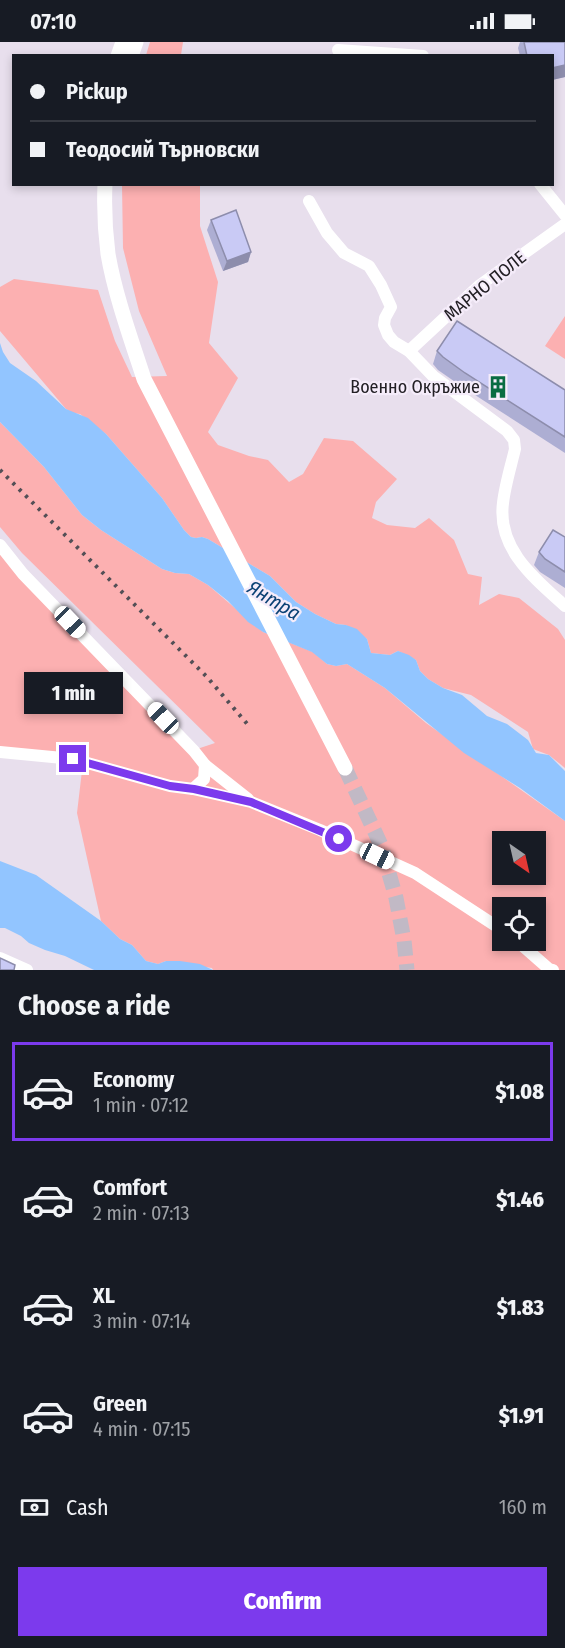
<!DOCTYPE html>
<html lang="en">
<head>
<meta charset="utf-8">
<style>
  :root { --surface:#171b24; --page:#20242c; --text:#f1f3f6; --muted:#9ea1a6; --line:#363941; --accent:#7c3aed }
  body { margin:0; font-family:"Fira Sans Condensed",sans-serif; background:var(--page); color:var(--text); height:100vh; display:flex; flex-direction:column; font-size:22px; white-space:nowrap }
  * { box-sizing:border-box; margin:0 }
  p { font-size:20px; color:var(--muted) }
  .icon { flex:none; width:33px; height:33px; fill:none; stroke:currentColor; stroke-width:2; stroke-linecap:round; stroke-linejoin:round }
  .map { position:relative; height:928px; overflow:hidden }
  .panel { display:flex; flex-direction:column; background:var(--surface); flex:1 }
  .panel>* { flex:none }
  .top-card { position:absolute; left:12px; top:12px; width:542px; height:132px; border-radius:0px; box-shadow:0 3px 9px #0003; display:grid; align-content:center; height:132px; padding:0 18px; background:var(--surface) }
  .needle { width:39px; rotate:146deg }
  .controls { position:absolute; left:492px; top:789px; display:grid; gap:12px }
  .controls a { display:grid; place-items:center; width:54px; height:54px; border-radius:0px; background:var(--surface); box-shadow:0 3px 9px #0003; font-size:30px }
  .end { position:absolute; width:27px; height:27px; margin:-14px; border:8px solid #7c3aed; background:#fff; box-shadow:0 0 0 3px #fff }
  .from { border-radius:50% }
  .bubble { position:absolute; height:42px; border-radius:0px; background:var(--surface); box-shadow:0 3px 9px #0003; font-size:20px; font-weight:800; line-height:42px; text-align:center }
  .car { position:absolute; width:18px; height:36px; margin:-18px -9px; border-radius:8px; box-shadow:0 0 4px 2px #0007; background:linear-gradient(#fff 24%,#345 0 40%,#fff 0 76%,#345 0 86%,#fff 0) }
  .top-card b { display:flex; align-items:center; gap:21px; height:57px; font-size:22px }
  .top-card b+b { border-top:2px solid var(--line) }
  .top-card i { width:15px; height:15px; background:var(--text) }
  ul { padding:0; list-style:none }
  li { display:flex; align-items:center; gap:18px; height:99px; margin:0 12px 9px; padding:0 6px; border:3px solid transparent; border-radius:0px }
  li div { flex:1 }
  li b { display:block; font-size:22px }
  li em { font-style:normal; font-weight:800 }
  li.current { border-color:var(--accent) }
  li>.icon { width:54px; height:54px; stroke-width:1.5 }
  h2 { padding:0 18px; font-size:27px; line-height:72px }
  .pay { display:flex; align-items:center; gap:15px; height:66px; padding:0 18px; font-size:22px }
  .pay p { margin-inline-start:auto }
  .button { display:flex; gap:12px; margin-top:auto; padding:12px 18px }
  .button a { flex:1; height:69px; border-radius:0px; background:var(--accent); color:#fff; font-size:24px; font-weight:800; line-height:69px; text-align:center }
  .status { display:flex; justify-content:space-between; align-items:center; height:42px; padding:0 30px; background:var(--surface); direction:ltr }
  .status svg { height:16px; fill:currentColor }
  .map>svg:first-child { display:block }
  .green { fill:#fcb0b1; fill-rule:evenodd }
  .water { fill:#92c5ff }
  .lines { fill:none; stroke-linecap:round; stroke-linejoin:round }
  .major-tunnel { stroke:#c1b9c5; stroke-width:15; stroke-dasharray:15 8; stroke-linecap:butt }
  .minor { stroke:#fff; stroke-width:12 }
  .major { stroke:#fff; stroke-width:15 }
  .rail { stroke:#534f56; stroke-width:4; stroke-dasharray:3 6; stroke-linecap:butt }
  .wall { fill:#adaed3 }
  .shaded-wall { fill:#8d8dac }
  .building { fill:#c9caf5; stroke:#8d8dac; stroke-width:1.5 }
  .route { stroke:#7c3aed; stroke-width:8 }
  .labels { text-anchor:middle; dominant-baseline:central; stroke-width:4.5; stroke-linejoin:round; paint-order:stroke }
  .street-label { font-size:18px; fill:#232025; stroke:#f5ecfa }
  .poi-label { font-size:18px; fill:#232025; stroke:#f5ecfa; text-anchor:end }
  .water-label { font-size:20px; font-style:italic; fill:#0c4275; stroke:#f5ecfa }
</style>
</head>
<body>
<div class="status"><b>07:10</b><svg viewBox="0 0 49 12"><path d="M0 12V9h3v3zM5 12V6h3v6zM10 12V3h3v9zM15 12V0h3v12zM26 1h20v11H26zM47 4h2v5h-2z"/></svg></div>
<div class="map">
<svg width="565" height="928" viewBox="0 0 565 928">
  <rect width="100%" height="100%" fill="#e8dfed"/>
  <!-- green -->
  <g class="green">
    <path d="M150,0h33l-2,13h-35z"/>
    <path d="M122,143h78v41l18,56 -9,61 29,35 -30,54 10,13 31,11 19,4 21,22 14,-8 21,-36 29,3 44,38 -21,23 -4,16 15,7 28,3 14,-10 25,22 14,34 14,3 -3,28 20,-11 20,4 39,31 7,11v128l-16,-13 -16,-6 -5,-17 -57,-37 -28,-7 -15,-9 -8,-8 -4,-11 -18,-9 -8,4 -19,-2 -4,-14 -21,-14 -10,-1 -21,-10 -19,-12 -26,-26 -62,-37 -6,-2 -6,1 -5,-1 -7,-7 -22,-32 -56,-64 -26,-20 -7,-1 -7,-4 -66,-78v-44l14,-8 84,11 17,51 17,36 35,-1 -28,-65 -16,-63z"/>
    <path d="M565,274v43l-20,-13z"/>
    <path d="M0,380l44,45 38,48 19,15 61,39 13,4 14,1 19,11 55,47 50,20 14,12 9,2 11,-2 38,24 41,35 139,98v149h-352l-1,-2 -46,-7 -8,3 -12,-3 -14,-16 -12,-6 -19,-18 -24,-108 6,-51 -83,-10v-207l194,205 21,-7 -193,-190 -22,-26zM502,800h34v32h-34zM502,866h34v32h-34z"/>
  </g>
  <!-- water -->
  <g class="water">
    <path d="M0,301l3,9 7,11 26,18 30,28 22,9 18,16 56,64 22,32 7,7 5,1 6,-1 6,2 62,37 26,26 19,12 21,10 10,1 11,4 10,10 4,14 19,2 8,-4 11,4 7,5 4,11 8,8 15,9 19,7 25,21 20,8 21,16 8,13 13,2 16,16v50l-45,-33 -56,-35 -79,-65 -38,-24 -11,2 -9,-2 -15,-12 -49,-20 -15,-10 -20,-21 -20,-16 -19,-11 -14,-1 -13,-4 -61,-39 -19,-15 -38,-48 -44,-45z"/>
    <path d="M0,819l36,14 65,46 19,18 12,6 14,16 12,3 8,-3h14l20,3 13,6h-119l-29,-14 -20,-6 -16,-7 -8,-7 -16,-8h-5z"/>
  </g>
  <g class="lines">
    <!-- major-tunnel -->
    <path class="major-tunnel" d="M345,726l36,77 15,53 8,42 3,30"/>
    <!-- minor -->
    <g class="minor">
      <path d="M338,8l85,6"/>
      <path d="M540,142l25,31"/>
      <path d="M309,159l18,32 17,20 25,13 12,19 10,22 -6,11 -1,7 4,10 6,7 15,9 24,25 74,55 7,9 1,9c-4,17 -10,36 -12,54 -6,46 32,76 62,103"/>
      <path d="M409,309l71,-66 85,-61"/>
      <path d="M0,503l23,29 171,177 11,14 -1,14 -11,10"/>
      <path d="M0,710l73,7 97,27 23,3 58,13 69,28 95,43 87,57"/>
      <path d="M205,723l43,34"/>
      <path d="M516,898l33,29 4,1"/>
      <path d="M0,916l27,12"/>
    </g>
    <!-- major -->
    <g class="major">
      <path d="M118,14l5,-14"/>
      <path d="M131,14l5,-14"/>
      <path d="M105,142c-1,23 0,47 3,70 7,41 23,85 36,125l201,389"/>
    </g>
    <!-- rail -->
    <path class="rail" d="M0,428l207,207 42,49"/>
  </g>
  <!-- wall -->
  <g class="wall">
    <path d="M520,0h45v35l-13,3v-24h-32l-2,-8z"/>
    <path d="M211,178l40,32 -3,10 -25,9 -16,-41z"/>
    <path d="M437,309l128,39v63l-104,-67 -23,-16 -5,-6z"/>
    <path d="M565,495v51l-25,-16 -6,-7 5,-13z"/>
  </g>
  <!-- shaded-wall -->
  <g class="shaded-wall">
    <path d="M565,23v12l-13,3v-12z"/>
    <path d="M251,210l-3,10 -25,9 4,-10z"/>
  </g>
  <!-- building -->
  <g class="building">
    <path d="M524,0h41v23l-13,3v-12h-25z"/>
    <path d="M236,168l15,42 -24,9 -16,-41z"/>
    <path d="M457,279l108,69v47l-100,-64 -22,-16 -6,-6z"/>
    <path d="M553,488l12,7v35l-20,-13 -6,-7z"/>
    <path d="M0,916l15,7 -1,5h-14z"/>
  </g>
  <g class="lines">
    <!-- route -->
    <path class="route" d="M73,717l97,27 24,3 57,13 88,37"/>
  </g>
  <!-- icons -->
  <defs>
    <g id="building-bare" transform="scale(1.8)"><path d="M-4-6H4V6H1V3H-1V6H-4ZM-2.5-4.3h1.7v1.8h-1.7ZM.8-4.3h1.7v1.8H.8ZM-2.5-1h1.7V.8h-1.7ZM.8-1h1.7V.8H.8Z" fill="#096c42" stroke="#f5ecfa" stroke-width="2.5" paint-order="stroke"/></g>
  </defs>
  <g fill-rule="evenodd">
    <use href="#building-bare" x="498" y="345"/>
  </g>
  <g class="labels">
    <!-- street labels -->
    <g class="street-label">
      <text transform="translate(485 244) rotate(-39)">МАРНО ПОЛЕ</text>
    </g>
    <!-- poi labels -->
    <g class="poi-label">
      <text x="480" y="345">Военно Окръжие</text>
    </g>
    <!-- water labels -->
    <g class="water-label">
      <text transform="translate(274 558) rotate(31)">Янтра</text>
    </g>
  </g>
</svg>
<div class="controls">
<a><svg class="needle" viewBox="-14 -14 28 28"><path d="M0-13l5 13h-10z" fill="#e53935"/><path d="M0 13l5-13h-10z" fill="#9ea1a6"/></svg></a>
<a><svg class="icon" aria-label="locate" viewBox="0 0 24 24"><circle cx="12" cy="12" r="6"/><path d="M12 2v4M12 18v4M2 12h4M18 12h4"/></svg></a>
</div>
<i class="end from" style="left:339px;top:797px"></i>
<i class="end" style="left:73px;top:717px"></i>
<div class="bubble" style="left:24px;top:630px;width:99px">1 min</div>
<i class="car" style="left:70px;top:580px;rotate:136deg"></i>
<i class="car" style="left:163px;top:676px;rotate:316deg"></i>
<i class="car" style="left:377px;top:814px;rotate:115deg"></i>
<div class="top-card">
<b><i class="from"></i>Pickup</b>
<b><i></i>Теодосий Търновски</b>
</div>
</div>
<section class="panel">
<h2>Choose a ride</h2>
<ul>
<li class="current"><svg class="icon" aria-label="car" viewBox="0 0 24 24"><path d="M5 17H2v-5l4-1 3-4h7l3 4 3 1v5h-3M9 17h6M6 11h13"/><circle cx="7" cy="17" r="2"/><circle cx="17" cy="17" r="2"/></svg><div><b>Economy</b><p>1 min · 07:12</p></div><em>$1.08</em></li>
<li><svg class="icon" aria-label="car" viewBox="0 0 24 24"><path d="M5 17H2v-5l4-1 3-4h7l3 4 3 1v5h-3M9 17h6M6 11h13"/><circle cx="7" cy="17" r="2"/><circle cx="17" cy="17" r="2"/></svg><div><b>Comfort</b><p>2 min · 07:13</p></div><em>$1.46</em></li>
<li><svg class="icon" aria-label="car" viewBox="0 0 24 24"><path d="M5 17H2v-5l4-1 3-4h7l3 4 3 1v5h-3M9 17h6M6 11h13"/><circle cx="7" cy="17" r="2"/><circle cx="17" cy="17" r="2"/></svg><div><b>XL</b><p>3 min · 07:14</p></div><em>$1.83</em></li>
<li><svg class="icon" aria-label="car" viewBox="0 0 24 24"><path d="M5 17H2v-5l4-1 3-4h7l3 4 3 1v5h-3M9 17h6M6 11h13"/><circle cx="7" cy="17" r="2"/><circle cx="17" cy="17" r="2"/></svg><div><b>Green</b><p>4 min · 07:15</p></div><em>$1.91</em></li>
</ul>
<div class="pay"><svg class="icon" aria-label="cash" viewBox="0 0 24 24"><path d="M3 7h18v10H3z"/><circle cx="12" cy="12" r="2"/></svg>Cash<p>160 m</p></div>
<div class="button"><a>Confirm</a></div>
</section>
</body>
</html>
